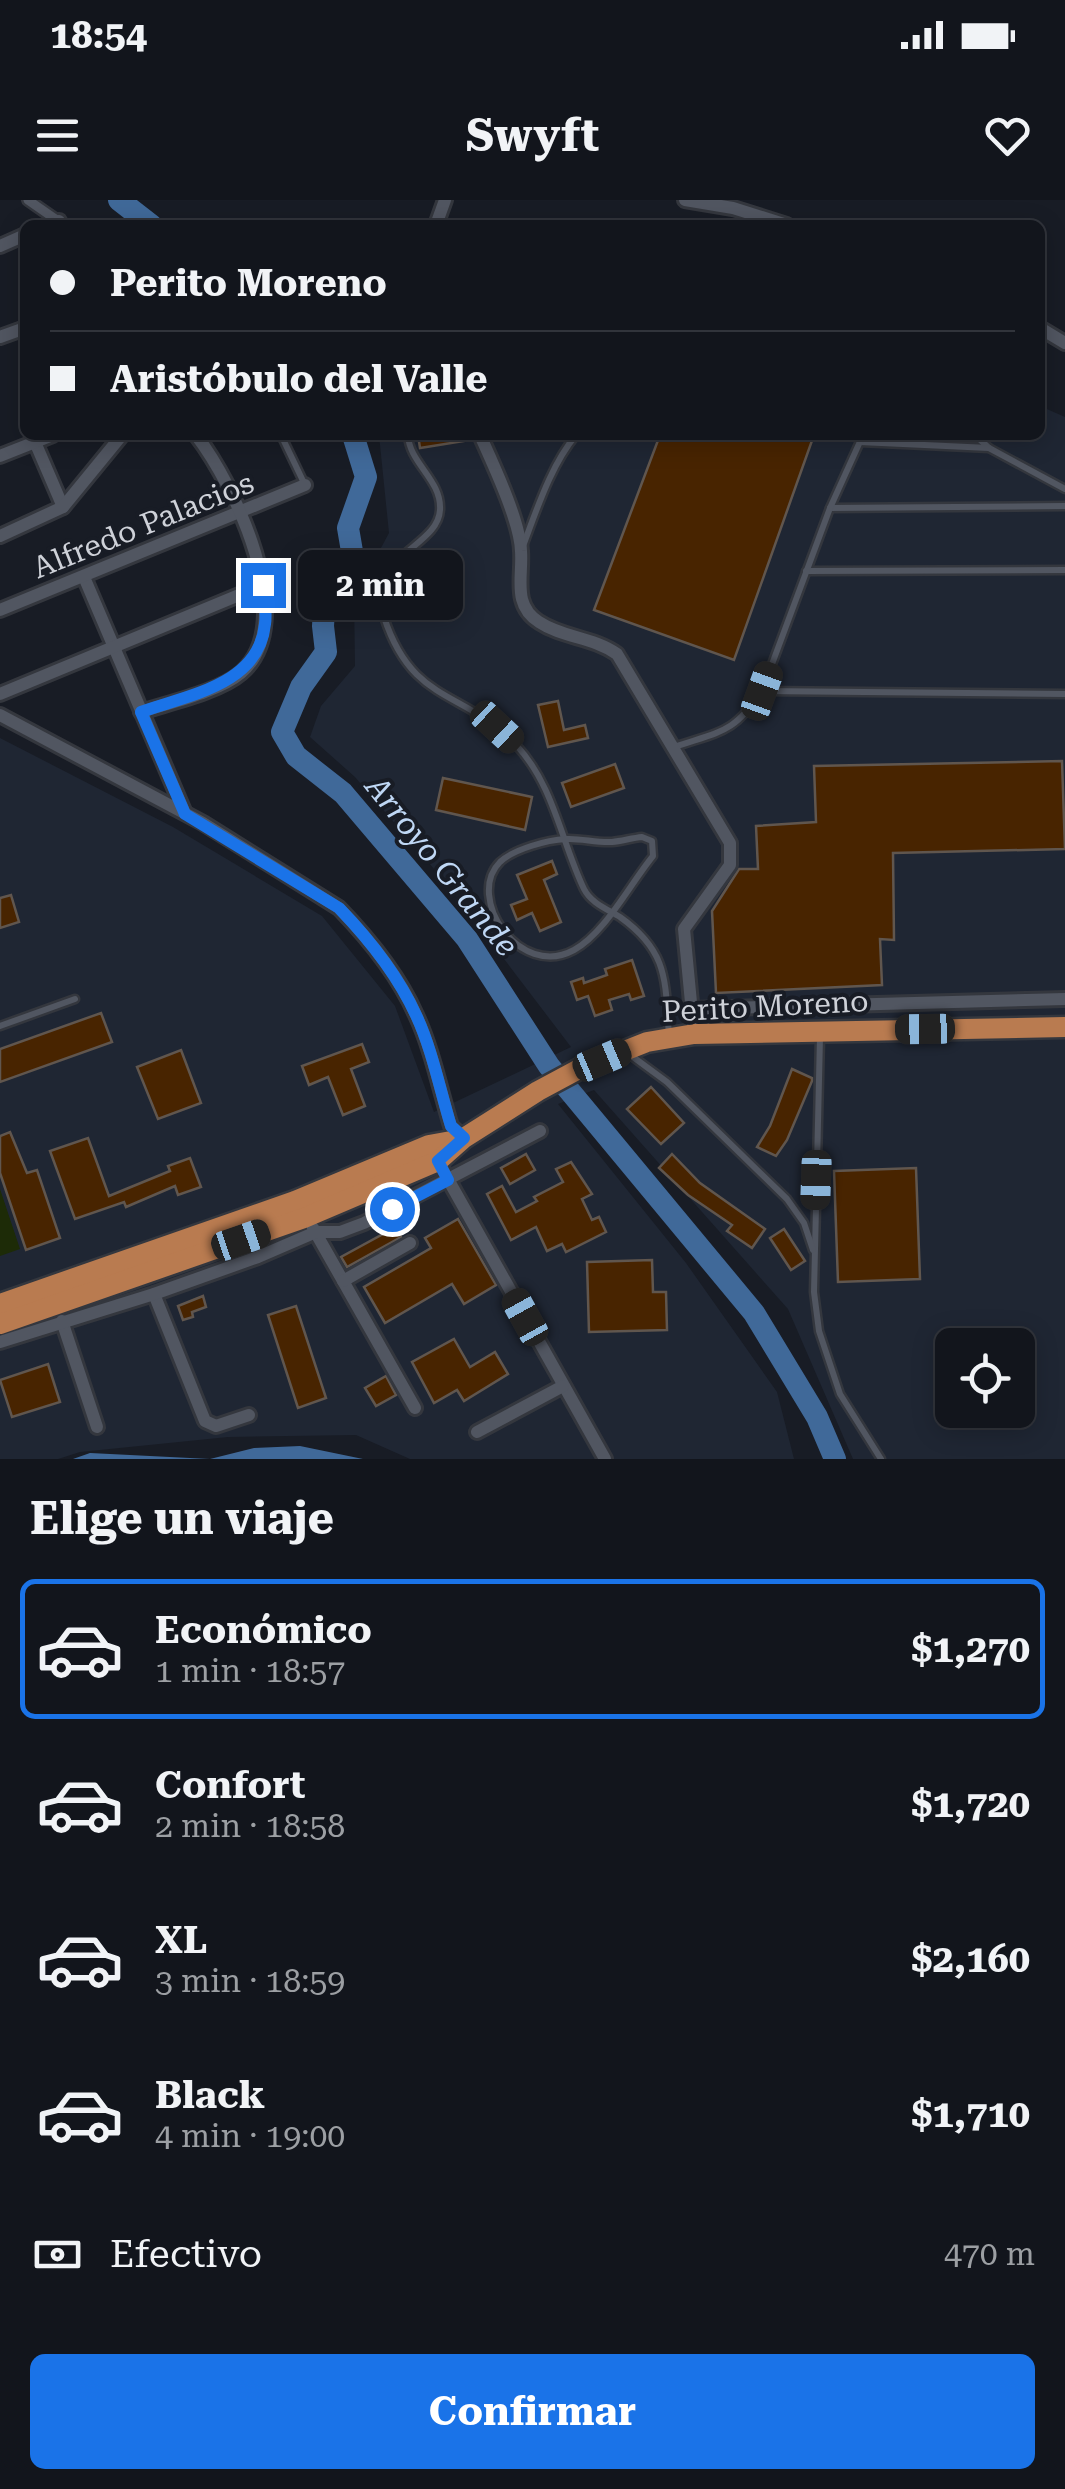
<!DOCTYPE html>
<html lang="es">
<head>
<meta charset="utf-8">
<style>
  :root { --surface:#12151c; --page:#1b1e25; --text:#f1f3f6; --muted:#9c9fa3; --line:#31343b; --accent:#1a73e8 }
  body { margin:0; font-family:"Roboto Serif",serif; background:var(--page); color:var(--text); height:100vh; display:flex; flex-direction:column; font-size:38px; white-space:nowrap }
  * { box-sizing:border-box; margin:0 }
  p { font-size:32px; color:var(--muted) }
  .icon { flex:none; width:55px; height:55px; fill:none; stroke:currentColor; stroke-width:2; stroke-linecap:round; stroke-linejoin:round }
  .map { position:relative; height:1259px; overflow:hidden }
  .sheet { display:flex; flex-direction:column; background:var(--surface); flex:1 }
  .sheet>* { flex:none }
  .top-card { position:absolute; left:20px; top:20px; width:1025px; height:220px; border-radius:15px; box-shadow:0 5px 25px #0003,0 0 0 2px var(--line); display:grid; align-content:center; height:220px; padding:0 30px; background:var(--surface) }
  .fabs { position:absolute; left:935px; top:1128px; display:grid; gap:20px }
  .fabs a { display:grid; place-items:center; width:100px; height:100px; border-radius:15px; background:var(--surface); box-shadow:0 5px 25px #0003,0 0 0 2px var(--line); font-size:50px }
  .end { position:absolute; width:45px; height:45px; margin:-22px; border:12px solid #1a73e8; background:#fff; box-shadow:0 0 0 5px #fff }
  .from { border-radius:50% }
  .bubble { position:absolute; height:70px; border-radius:15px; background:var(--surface); box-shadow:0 5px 25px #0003,0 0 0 2px var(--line); font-size:32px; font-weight:700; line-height:70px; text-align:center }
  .car { position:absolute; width:30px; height:60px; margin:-30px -15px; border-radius:12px; box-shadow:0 0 8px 2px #0007; background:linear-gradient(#222 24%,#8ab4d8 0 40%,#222 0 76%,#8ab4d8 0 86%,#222 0) }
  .top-card b { display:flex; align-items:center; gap:35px; height:95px; font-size:38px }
  .top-card b+b { border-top:2px solid var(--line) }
  .top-card i { width:25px; height:25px; background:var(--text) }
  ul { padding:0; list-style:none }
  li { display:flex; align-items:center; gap:30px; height:140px; margin:0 20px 15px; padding:0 10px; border:5px solid transparent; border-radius:15px }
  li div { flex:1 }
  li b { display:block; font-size:38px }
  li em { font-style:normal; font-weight:700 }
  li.on { border-color:var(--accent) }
  li>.icon { width:90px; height:90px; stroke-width:1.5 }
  h2 { padding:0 30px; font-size:45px; line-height:120px }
  .pay { display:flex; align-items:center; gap:25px; height:110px; padding:0 30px; font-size:38px }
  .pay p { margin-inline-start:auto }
  .button { display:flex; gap:20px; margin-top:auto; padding:20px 30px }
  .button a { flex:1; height:115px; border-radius:15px; background:var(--accent); color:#fff; font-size:40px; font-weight:700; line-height:115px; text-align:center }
  .status { display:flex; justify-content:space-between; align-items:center; height:70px; padding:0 50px; background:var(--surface); direction:ltr }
  .status svg { height:28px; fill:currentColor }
  header { display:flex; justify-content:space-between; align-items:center; height:130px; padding:0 30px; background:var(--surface); font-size:45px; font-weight:700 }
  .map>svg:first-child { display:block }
  .built { fill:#1f2633; fill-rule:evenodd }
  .green { fill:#1d2b07 }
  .water { fill:#406999 }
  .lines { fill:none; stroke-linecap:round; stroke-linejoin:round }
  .river { stroke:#406999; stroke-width:22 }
  .building { fill:#482400; stroke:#60564e; stroke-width:2.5 }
  .service-casing { stroke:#34373e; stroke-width:11 }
  .pedestrian-casing { stroke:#34373e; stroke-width:14 }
  .minor-casing { stroke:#34373e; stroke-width:18 }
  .primary-casing { stroke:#34373e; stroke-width:25 }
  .service { stroke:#515661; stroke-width:6 }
  .pedestrian { stroke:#515661; stroke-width:9 }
  .minor { stroke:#515661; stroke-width:12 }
  .primary { stroke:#b97b50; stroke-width:20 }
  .route { stroke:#1a73e8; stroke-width:12 }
  .labels { text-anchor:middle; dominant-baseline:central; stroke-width:8; stroke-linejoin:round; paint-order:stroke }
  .street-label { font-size:30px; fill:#ced1d8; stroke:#181c25 }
  .water-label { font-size:32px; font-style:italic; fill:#bfd7f4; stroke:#181c25 }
</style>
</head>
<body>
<div class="status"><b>18:54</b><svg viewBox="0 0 49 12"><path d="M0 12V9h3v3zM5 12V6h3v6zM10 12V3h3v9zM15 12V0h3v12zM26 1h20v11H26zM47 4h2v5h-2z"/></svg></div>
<header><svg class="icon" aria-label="menu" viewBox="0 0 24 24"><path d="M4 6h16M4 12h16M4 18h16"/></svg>Swyft<svg class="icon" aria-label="heart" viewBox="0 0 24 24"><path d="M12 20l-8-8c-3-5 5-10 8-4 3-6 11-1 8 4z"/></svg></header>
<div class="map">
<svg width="1065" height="1259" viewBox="0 0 1065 1259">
  <rect width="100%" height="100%" fill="#181c25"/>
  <!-- built -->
  <path class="built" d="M1040,206l25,11v1042h-212l-65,-150 -194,-219 -36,14 128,159 91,129 17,67h-384l-54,-24 -128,2 -148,15 -22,7h-58v-721l173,89 149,89 73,90 39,106 137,-65 -124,-163 -92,-107 -45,-40 11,-31 34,-40 -1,-68 35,-65 -10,-98h661zM952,1145h66v65h-66z"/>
  <!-- green -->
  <path class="green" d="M0,989l20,60 -20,7z"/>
  <!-- water -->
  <path class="water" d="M300,1246l63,13h-290l17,-6 120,6 44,-11z"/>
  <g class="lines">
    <!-- river -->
    <g class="river">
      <path d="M119,0l32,25"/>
      <path d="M353,235l13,42 -18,51 6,35 -29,31 -2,32 3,26 -25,35 -19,45 14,24 47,37 124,146 82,127 205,247 63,104 18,42"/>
    </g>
  </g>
  <!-- building -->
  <g class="building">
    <path d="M418,235h46v6l-44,7z"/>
    <path d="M660,235h154l-80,225 -140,-50z"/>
    <path d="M558,501l6,29 21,-5 3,13 -40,9 -10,-42z"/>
    <path d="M1062,561l3,88 -172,4 1,87 -14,-1 2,46 -166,8 -4,-82 27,-42h19l-2,-43 60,-4 -2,-56z"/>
    <path d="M615,564l9,24 -53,19 -9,-24z"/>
    <path d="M443,578l89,19 -7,33 -89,-20z"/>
    <path d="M552,661l5,13 -13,6 17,42 -21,9 -8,-18 -15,7 -6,-15 16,-6 -10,-24z"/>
    <path d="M11,695l8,27 -19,6v-30z"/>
    <path d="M632,760l12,36 -13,4 -2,-6 -20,6 3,10 -17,6 -7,-20 -11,4 -6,-18 12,-4 1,5 23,-8 -2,-6z"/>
    <path d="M101,813l11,29 -112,40v-33z"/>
    <path d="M362,844l7,18 -18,7 14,37 -22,9 -15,-38 -19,8 -7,-19z"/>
    <path d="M181,850l20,53 -43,16 -21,-52z"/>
    <path d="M792,869l20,9v3l-25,59 -11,16 -19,-9 13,-21z"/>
    <path d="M651,887l33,36 -23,21 -34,-35z"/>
    <path d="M10,932l17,41 10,-3 23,68 -34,12 -26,-77v-37z"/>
    <path d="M88,938l21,58 61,-25 -2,-5 22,-8 11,29 -23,8 -3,-9 -49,21 -2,-5 -49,17 -25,-68z"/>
    <path d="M526,954l9,16 -25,14 -9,-16z"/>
    <path d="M672,954l28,29 65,46 -13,19 -25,-17 5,-6 -44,-30 -29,-27z"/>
    <path d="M571,962l21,32 -10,5 10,21 7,-3 7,15 -40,20 -4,-8 -15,7 -11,-24 -25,13 -24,-46 15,-8 14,26 21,-11 -3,-4 29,-15 -7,-13z"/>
    <path d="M916,968l4,111 -82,3 -4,-111z"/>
    <path d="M458,1019l38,66 -32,19 -12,-20 -67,39 -21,-36 67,-39 -6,-10z"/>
    <path d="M396,1027l5,10 -54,30 -6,-10z"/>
    <path d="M784,1029l21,32 -14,9 -21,-32z"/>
    <path d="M652,1060l1,32h13l1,38 -78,2 -2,-70z"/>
    <path d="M203,1096l3,11 -14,5 1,5 -10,3 -5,-14z"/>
    <path d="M296,1106l30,92 -28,10 -30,-93z"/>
    <path d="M454,1139l16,28 25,-15 13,22 -44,27 -7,-11 -23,13 -22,-41z"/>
    <path d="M48,1164l12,38 -48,15 -12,-37z"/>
    <path d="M386,1176l10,19 -20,11 -11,-18z"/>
  </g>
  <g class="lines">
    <!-- service casing -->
    <g class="service-casing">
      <g id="service">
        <path d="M281,235l23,48"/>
        <path d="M408,235c1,28 34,45 32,75 -2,38 -76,46 -56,107 29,89 81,72 133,129 37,40 44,95 67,143 7,14 23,20 36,28 49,35 45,64 49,119"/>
        <path d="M975,235l14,13 76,41"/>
        <path d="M860,242l129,6"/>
        <path d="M830,308l235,-2"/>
        <path d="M523,346c14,-37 28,-81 53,-111"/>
        <path d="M806,371l259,-1"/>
        <path d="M762,491l303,3"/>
        <path d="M674,547c47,-16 59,-13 88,-56l68,-183 33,-73"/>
        <path d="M642,637l10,4 1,15c-23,28 -48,77 -79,94 -55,30 -109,-53 -74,-88 14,-13 47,-22 66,-23 15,-1 30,4 46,3 10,-1 20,-4 30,-5z"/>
        <path d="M0,826l75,-27"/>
        <path d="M820,837l-6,255 5,39 21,63 41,65"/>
        <path d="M629,854l38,28 120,117 17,24 9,27"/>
      </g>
    </g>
    <!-- pedestrian casing -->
    <g class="pedestrian-casing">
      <path id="pedestrian" d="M28,0l33,23"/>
    </g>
    <!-- minor casing -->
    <g class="minor-casing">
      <g id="minor">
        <path d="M685,0l48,8 54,17"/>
        <path d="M50,25l9,-4"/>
        <path d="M436,25l9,-25"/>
        <path d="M0,46l25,-11"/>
        <path d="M1040,128l25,15"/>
        <path d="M0,137l25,-9"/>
        <path d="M480,235c13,29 40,86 41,116 2,26 -9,54 18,71 24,16 54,15 78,32l113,189v22l-46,64 10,105"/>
        <path d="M35,242l28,65"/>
        <path d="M0,256l53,-21"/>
        <path d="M0,336l63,-29 59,-72"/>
        <path d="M84,377l100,234"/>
        <path d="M0,410l305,-125"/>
        <path d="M0,494l263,-109"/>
        <path d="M141,512c27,-9 78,-20 100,-39 60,-51 -7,-189 -45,-238"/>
        <path d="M0,515l203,108 136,85c29,30 60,68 77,107 16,34 24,75 35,111l13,12"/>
        <path d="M692,809l373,-10"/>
        <path d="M435,956l170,303"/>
        <path d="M313,1028l102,180"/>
        <path d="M343,1081l67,-38"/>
        <path d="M154,1094l51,127 11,5 33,-11"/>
        <path d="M62,1121l35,106"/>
        <path d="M0,1142l154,-48 104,-37 58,-25h24l24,-9 176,-92"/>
        <path d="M477,1232l86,-46"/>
      </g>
    </g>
    <!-- primary casing -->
    <g class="primary-casing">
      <g id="primary">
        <path d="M0,1104l295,-103 134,-56 33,-6"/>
        <path d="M0,1124l304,-106 134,-57 26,-23 74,-47 41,-22 68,-27 47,-8 371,-7"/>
      </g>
    </g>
    <!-- service -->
    <use href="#service" class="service"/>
    <!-- pedestrian -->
    <use href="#pedestrian" class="pedestrian"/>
    <!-- minor -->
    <use href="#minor" class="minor"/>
    <!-- primary -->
    <use href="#primary" class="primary"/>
  </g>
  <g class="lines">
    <!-- route -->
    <path class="route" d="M263,385c1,13 4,26 2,39 -6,61 -77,71 -124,88l44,102 154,94c29,30 59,68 77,107 16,34 24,75 35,111l13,12 -26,23 10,19 -56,29"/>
  </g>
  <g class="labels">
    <!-- street labels -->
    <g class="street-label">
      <text transform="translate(143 325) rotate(-22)">Alfredo Palacios</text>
      <text transform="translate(765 806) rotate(-3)">Perito Moreno</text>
    </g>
    <!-- water labels -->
    <g class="water-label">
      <text transform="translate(442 666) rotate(51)">Arroyo Grande</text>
    </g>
  </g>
</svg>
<div class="fabs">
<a><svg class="icon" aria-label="locate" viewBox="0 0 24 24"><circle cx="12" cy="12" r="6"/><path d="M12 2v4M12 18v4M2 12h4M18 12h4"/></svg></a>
</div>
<i class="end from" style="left:392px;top:1009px"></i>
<i class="end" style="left:263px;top:385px"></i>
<div class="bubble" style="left:298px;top:350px;width:165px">2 min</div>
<i class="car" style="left:762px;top:491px;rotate:20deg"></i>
<i class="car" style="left:497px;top:527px;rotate:133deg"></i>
<i class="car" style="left:925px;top:829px;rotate:269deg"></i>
<i class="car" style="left:602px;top:860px;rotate:67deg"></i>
<i class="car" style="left:816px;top:980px;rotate:182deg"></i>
<i class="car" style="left:241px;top:1040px;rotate:71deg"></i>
<i class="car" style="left:525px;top:1117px;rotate:331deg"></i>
<div class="top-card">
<b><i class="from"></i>Perito Moreno</b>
<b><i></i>Aristóbulo del Valle</b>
</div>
</div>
<section class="sheet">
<h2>Elige un viaje</h2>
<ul>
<li class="on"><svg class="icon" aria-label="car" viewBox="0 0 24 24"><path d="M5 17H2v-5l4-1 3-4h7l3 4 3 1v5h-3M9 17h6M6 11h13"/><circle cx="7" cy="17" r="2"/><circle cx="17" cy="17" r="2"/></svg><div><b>Económico</b><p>1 min · 18:57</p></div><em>$1,270</em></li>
<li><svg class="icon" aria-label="car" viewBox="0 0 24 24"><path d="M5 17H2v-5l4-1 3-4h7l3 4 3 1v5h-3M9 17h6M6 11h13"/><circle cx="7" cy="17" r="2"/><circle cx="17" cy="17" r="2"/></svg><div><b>Confort</b><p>2 min · 18:58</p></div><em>$1,720</em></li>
<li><svg class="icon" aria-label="car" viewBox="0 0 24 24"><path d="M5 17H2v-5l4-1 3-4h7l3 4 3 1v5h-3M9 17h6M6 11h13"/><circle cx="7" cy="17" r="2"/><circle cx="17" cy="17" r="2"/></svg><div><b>XL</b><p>3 min · 18:59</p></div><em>$2,160</em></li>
<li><svg class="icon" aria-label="car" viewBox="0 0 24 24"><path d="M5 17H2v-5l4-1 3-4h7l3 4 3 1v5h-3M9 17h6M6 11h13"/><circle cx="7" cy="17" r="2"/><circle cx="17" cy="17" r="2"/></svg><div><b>Black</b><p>4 min · 19:00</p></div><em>$1,710</em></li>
</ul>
<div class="pay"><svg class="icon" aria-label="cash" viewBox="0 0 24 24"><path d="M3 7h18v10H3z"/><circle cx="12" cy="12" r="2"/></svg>Efectivo<p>470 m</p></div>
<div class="button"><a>Confirmar</a></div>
</section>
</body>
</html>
